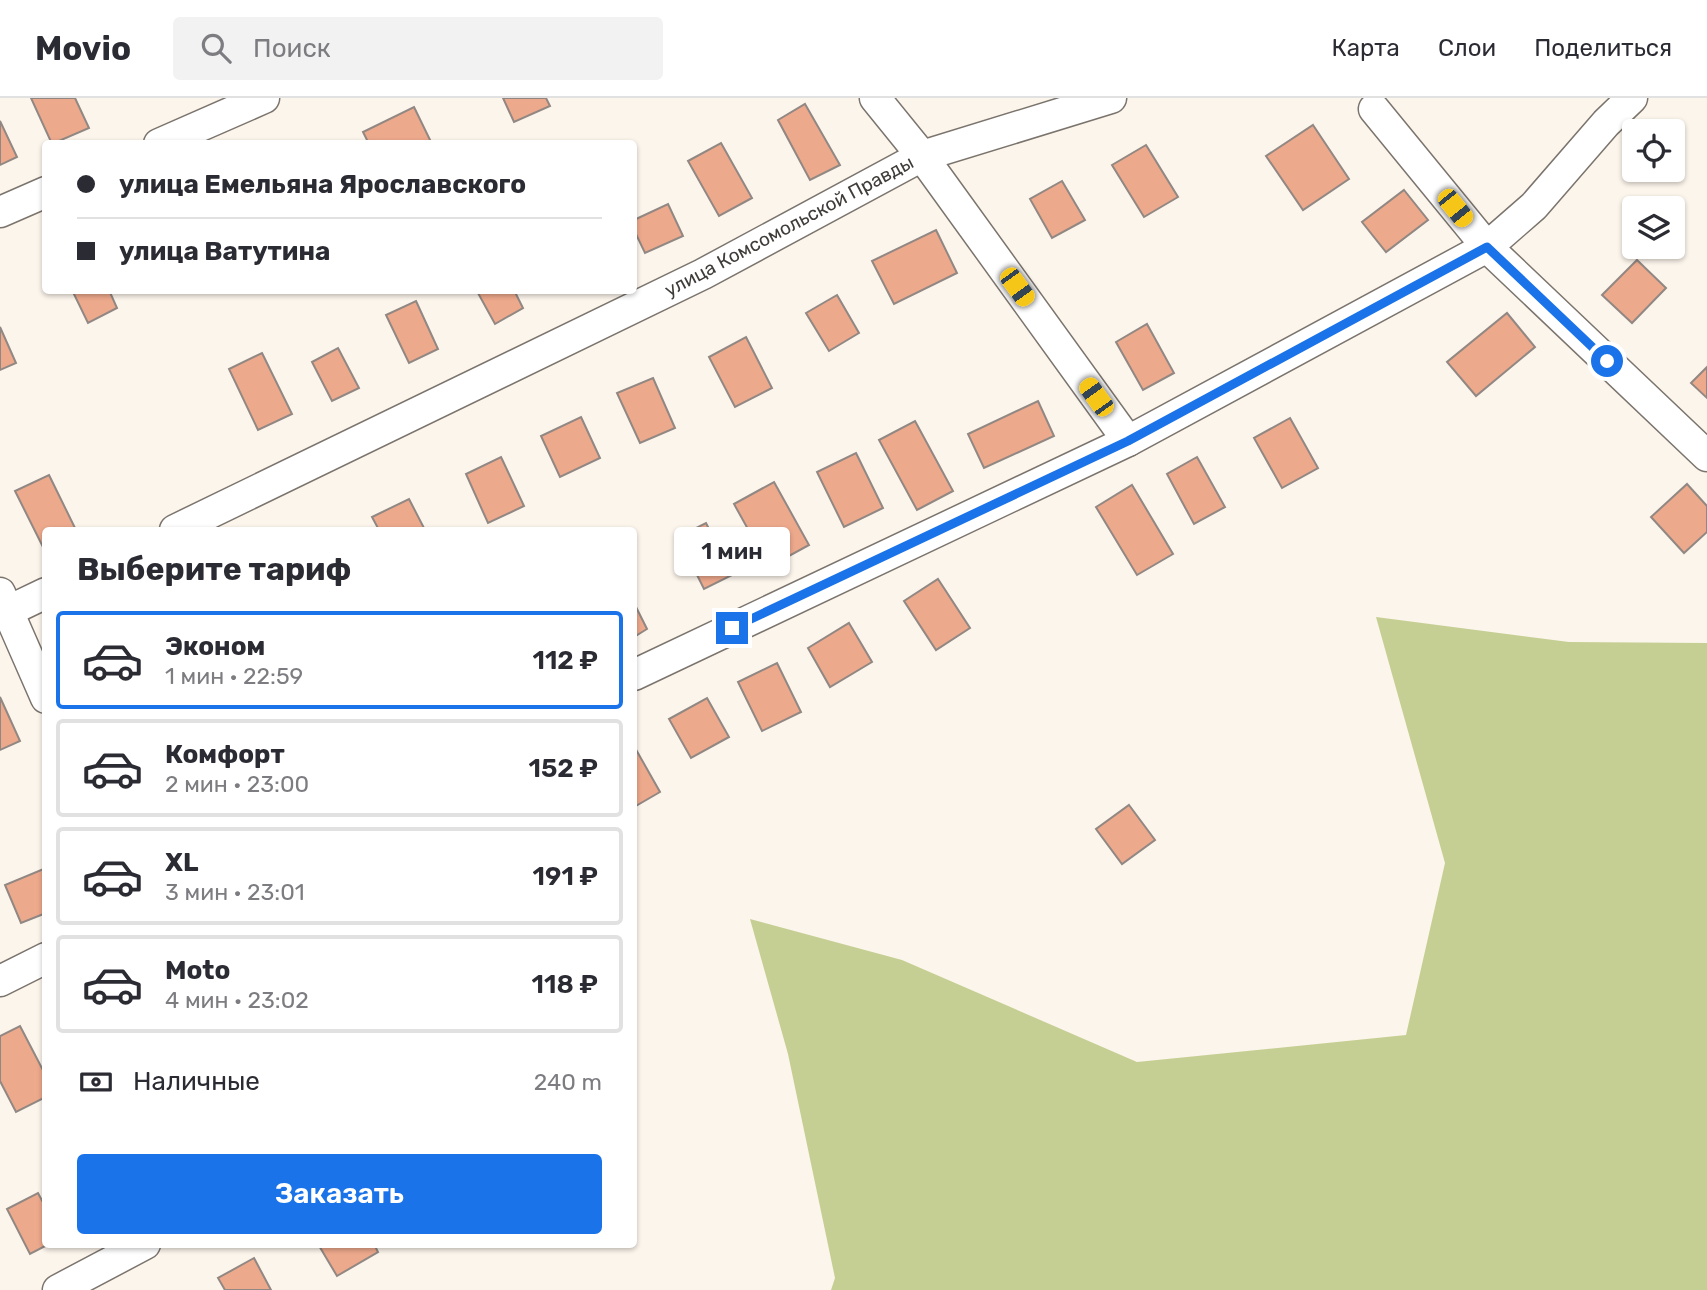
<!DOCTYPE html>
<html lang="ru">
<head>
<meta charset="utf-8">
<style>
  :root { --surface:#fff; --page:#f2f2f3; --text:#2b2b33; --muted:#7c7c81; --line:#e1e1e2; --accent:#1a73e8 }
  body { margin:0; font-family:Rubik,sans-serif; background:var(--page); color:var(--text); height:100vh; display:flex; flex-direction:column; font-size:26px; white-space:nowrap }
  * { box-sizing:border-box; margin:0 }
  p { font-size:23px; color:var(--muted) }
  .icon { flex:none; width:38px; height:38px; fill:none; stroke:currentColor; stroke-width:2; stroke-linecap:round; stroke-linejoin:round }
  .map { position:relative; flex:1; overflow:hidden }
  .panel { position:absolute; left:42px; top:429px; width:595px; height:721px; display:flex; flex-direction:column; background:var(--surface); border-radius:7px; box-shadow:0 2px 5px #0004 }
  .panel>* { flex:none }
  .banner { position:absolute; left:42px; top:42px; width:595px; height:154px; border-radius:7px; box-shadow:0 2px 5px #0004; display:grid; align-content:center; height:154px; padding:0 35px; background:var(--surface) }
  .tools { position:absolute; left:1622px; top:21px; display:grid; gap:14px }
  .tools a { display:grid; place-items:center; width:63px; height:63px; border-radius:7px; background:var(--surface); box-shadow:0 2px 5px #0004; font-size:35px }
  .end { position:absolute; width:32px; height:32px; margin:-16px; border:9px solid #1a73e8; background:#fff; box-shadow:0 0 0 4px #fff }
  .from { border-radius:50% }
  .bubble { position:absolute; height:49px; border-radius:7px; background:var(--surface); box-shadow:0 2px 5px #0004; font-size:23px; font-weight:600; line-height:49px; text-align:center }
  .car { position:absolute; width:21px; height:42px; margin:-21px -10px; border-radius:9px; box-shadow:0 0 5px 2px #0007; background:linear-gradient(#f5c518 24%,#345 0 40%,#f5c518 0 76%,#345 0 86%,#f5c518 0) }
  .banner b { display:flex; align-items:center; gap:24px; height:66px; font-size:26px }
  .banner b+b { border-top:2px solid var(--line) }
  .banner i { width:18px; height:18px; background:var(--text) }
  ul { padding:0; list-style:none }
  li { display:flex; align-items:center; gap:21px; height:98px; margin:0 14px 10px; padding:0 21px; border:4px solid var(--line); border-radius:7px }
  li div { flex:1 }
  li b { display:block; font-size:26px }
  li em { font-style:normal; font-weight:600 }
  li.selected { border-color:var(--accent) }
  li>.icon { width:63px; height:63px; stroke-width:1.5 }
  h2 { padding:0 35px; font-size:32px; line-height:84px }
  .pay { display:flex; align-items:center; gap:18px; height:77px; padding:0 35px; font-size:26px }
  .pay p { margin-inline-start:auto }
  .primary-button { display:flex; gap:14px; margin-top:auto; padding:14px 35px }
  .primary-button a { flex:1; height:80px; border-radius:7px; background:var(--accent); color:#fff; font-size:28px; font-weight:600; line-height:80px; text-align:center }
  header { display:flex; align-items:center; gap:42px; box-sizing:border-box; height:98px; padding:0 35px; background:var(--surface); border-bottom:2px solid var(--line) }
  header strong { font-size:33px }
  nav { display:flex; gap:38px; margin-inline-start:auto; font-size:24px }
  .search { width:490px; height:63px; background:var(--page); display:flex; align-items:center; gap:18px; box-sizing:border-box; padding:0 24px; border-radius:7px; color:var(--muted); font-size:26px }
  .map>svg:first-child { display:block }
  .green { fill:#c6cf93 }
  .building { fill:#eda98c; stroke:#918783; stroke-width:2 }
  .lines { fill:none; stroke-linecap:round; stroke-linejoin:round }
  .minor-casing { stroke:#7b746d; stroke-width:33 }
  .minor { stroke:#fff; stroke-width:30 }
  .route { stroke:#1a73e8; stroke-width:9 }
  .labels { text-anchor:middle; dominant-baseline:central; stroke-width:7; stroke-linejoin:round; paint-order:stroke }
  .street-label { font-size:19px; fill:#3f3c39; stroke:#fff }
</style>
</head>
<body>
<header>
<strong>Movio</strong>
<div class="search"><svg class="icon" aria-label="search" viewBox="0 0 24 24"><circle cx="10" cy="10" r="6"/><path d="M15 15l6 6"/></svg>Поиск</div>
<nav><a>Карта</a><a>Слои</a><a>Поделиться</a></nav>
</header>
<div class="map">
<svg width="1707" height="1192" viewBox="0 0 1707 1192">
  <rect width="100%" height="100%" fill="#fcf5ec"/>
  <!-- green -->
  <path class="green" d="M1376,519l193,25 138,1v647h-876l4,-12 -47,-224 -38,-135 152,41 235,102 269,-27 39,-172z"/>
  <!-- building -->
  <g class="building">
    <path d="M31,0h44l14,30 -37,16z"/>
    <path d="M503,0h43l4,8 -36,16z"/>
    <path d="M805,6l35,61 -30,15 -32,-60z"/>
    <path d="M414,9l18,37h-63l-6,-12z"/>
    <path d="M0,23l17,36 -17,8z"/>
    <path d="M1313,27l36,54 -46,31 -37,-54z"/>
    <path d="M721,45l31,55 -33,18 -31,-55z"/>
    <path d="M1146,47l32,52 -34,20 -32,-52z"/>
    <path d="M1062,83l23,39 -33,18 -22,-39z"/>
    <path d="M1404,92l24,30 -42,32 -24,-30z"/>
    <path d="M668,106l15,32 -38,17 -11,-23v-10z"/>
    <path d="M936,132l21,43 -63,31 -22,-43z"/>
    <path d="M1637,162l29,28 -34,35 -30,-28z"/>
    <path d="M72,192h37l8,18 -29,15z"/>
    <path d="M482,192h32l9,18 -28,16 -17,-31z"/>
    <path d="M837,197l22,38 -30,18 -23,-38z"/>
    <path d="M416,203l22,48 -29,14 -23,-48z"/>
    <path d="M1507,215l28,34 -59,49 -29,-34z"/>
    <path d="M1147,226l27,49 -31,17 -27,-48z"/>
    <path d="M0,229l16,36 -16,7z"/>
    <path d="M746,239l26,51 -37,19 -26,-50z"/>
    <path d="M338,250l21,40 -27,13 -20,-39z"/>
    <path d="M262,255l30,61 -34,16 -29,-61z"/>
    <path d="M1707,269v31l-16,-15z"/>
    <path d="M653,280l22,50 -35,15 -23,-50z"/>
    <path d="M1038,303l16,35 -70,32 -16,-34z"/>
    <path d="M581,319l19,41 -40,19 -19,-41z"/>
    <path d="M1290,320l28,50 -36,20 -28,-50z"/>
    <path d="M915,323l38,70 -36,19 -38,-70z"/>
    <path d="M856,355l27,55 -39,19 -27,-55z"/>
    <path d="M501,359l23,49 -36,17 -22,-49z"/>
    <path d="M1197,359l28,50 -31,17 -27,-50z"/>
    <path d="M49,377l27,55h-30v16l-3,1 -28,-56z"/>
    <path d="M774,384l35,63 -40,22 -35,-63z"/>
    <path d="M1687,386l20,22v26l-23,21 -33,-36z"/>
    <path d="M1132,387l41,69 -36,21 -41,-68z"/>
    <path d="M409,401l16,31h-46l-7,-13z"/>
    <path d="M706,425l26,52 -28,14 -26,-52z"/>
    <path d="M938,481l32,49 -34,22 -32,-49z"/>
    <path d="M634,505l13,26 -13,8z"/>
    <path d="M849,525l23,39 -42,25 -22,-39z"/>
    <path d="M777,565l24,49 -39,19 -24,-49z"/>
    <path d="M0,599l20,44 -20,9z"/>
    <path d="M707,600l22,39 -38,21 -22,-39z"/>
    <path d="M634,648l26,46 -26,15z"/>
    <path d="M1129,707l26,35 -33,24 -26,-35z"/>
    <path d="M46,770v45l-25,10 -16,-38z"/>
    <path d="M20,928l26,50v21l-30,15 -16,-31v-45z"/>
    <path d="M38,1095l8,15v36h3l-19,10 -23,-45z"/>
    <path d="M318,1146h56l4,8 -41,24z"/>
    <path d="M254,1160l17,32h-46l-7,-12z"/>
  </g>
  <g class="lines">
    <!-- minor casing -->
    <g class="minor-casing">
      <g id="minor">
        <path d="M875,0l47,58 206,285"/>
        <path d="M1374,11l113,138 220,209"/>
        <path d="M159,46l105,-46"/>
        <path d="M0,114l46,-20"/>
        <path d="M175,432l528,-256 219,-118 189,-58"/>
        <path d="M0,495l46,105"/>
        <path d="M0,517l46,-22"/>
        <path d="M634,577l494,-234 359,-194 47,-41 72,-83 26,-25"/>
        <path d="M0,883l46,-23"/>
        <path d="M58,1192l87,-46"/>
      </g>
    </g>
    <!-- minor -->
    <use href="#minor" class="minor"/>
  </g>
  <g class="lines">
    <!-- route -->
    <path class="route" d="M732,530l396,-187 359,-194 120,114"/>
  </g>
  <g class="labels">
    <!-- street labels -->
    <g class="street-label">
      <text transform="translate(789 128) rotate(-28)">улица Комсомольской Правды</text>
    </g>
  </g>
</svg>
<div class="tools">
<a><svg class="icon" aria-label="locate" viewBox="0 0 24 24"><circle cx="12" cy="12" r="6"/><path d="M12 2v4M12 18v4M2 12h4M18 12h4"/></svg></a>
<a><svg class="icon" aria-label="layers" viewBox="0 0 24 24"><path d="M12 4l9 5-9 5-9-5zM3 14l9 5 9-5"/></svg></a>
</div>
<i class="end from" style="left:1607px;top:263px"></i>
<i class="end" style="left:732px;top:530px"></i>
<div class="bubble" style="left:674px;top:429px;width:116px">1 мин</div>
<i class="car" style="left:1455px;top:110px;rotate:141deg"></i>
<i class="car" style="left:1017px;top:189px;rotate:144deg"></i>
<i class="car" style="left:1096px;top:299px;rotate:324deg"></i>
<div class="banner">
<b><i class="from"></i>улица Емельяна Ярославского</b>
<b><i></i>улица Ватутина</b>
</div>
<section class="panel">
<h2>Выберите тариф</h2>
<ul>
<li class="selected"><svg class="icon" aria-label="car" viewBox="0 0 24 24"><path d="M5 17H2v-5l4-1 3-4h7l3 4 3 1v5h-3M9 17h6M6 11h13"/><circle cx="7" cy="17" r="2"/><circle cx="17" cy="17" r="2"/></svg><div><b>Эконом</b><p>1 мин · 22:59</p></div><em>112 ₽</em></li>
<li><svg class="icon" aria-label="car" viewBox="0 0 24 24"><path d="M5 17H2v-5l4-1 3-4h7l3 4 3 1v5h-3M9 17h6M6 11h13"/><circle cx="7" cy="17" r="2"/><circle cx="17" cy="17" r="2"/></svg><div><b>Комфорт</b><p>2 мин · 23:00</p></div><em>152 ₽</em></li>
<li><svg class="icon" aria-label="car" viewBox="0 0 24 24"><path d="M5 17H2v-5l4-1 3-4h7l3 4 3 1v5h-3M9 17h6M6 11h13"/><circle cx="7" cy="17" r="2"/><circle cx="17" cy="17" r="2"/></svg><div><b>XL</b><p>3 мин · 23:01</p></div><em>191 ₽</em></li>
<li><svg class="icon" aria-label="car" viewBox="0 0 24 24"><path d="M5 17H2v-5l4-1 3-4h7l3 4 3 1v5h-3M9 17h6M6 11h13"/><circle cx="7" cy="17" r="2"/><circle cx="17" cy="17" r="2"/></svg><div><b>Moto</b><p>4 мин · 23:02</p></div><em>118 ₽</em></li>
</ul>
<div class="pay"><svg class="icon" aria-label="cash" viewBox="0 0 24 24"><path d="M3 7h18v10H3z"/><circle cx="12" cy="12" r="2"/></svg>Наличные<p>240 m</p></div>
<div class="primary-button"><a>Заказать</a></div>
</section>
</div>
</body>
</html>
